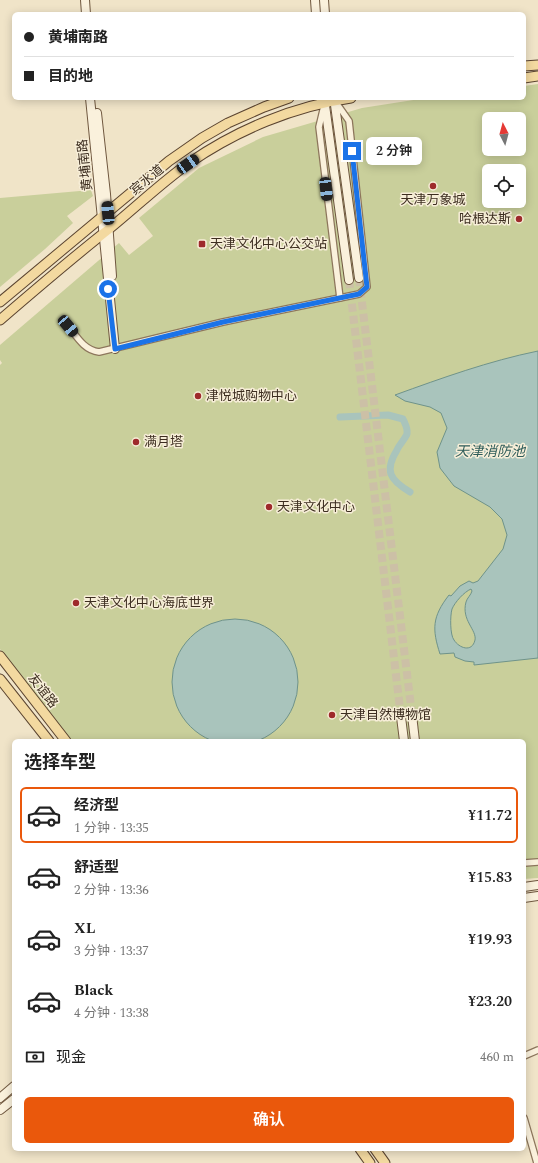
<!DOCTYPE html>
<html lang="zh">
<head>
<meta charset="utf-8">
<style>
  :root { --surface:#fff; --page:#f6f6f6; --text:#222; --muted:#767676; --line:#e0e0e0; --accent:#ea580c }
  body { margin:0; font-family:Spectral,"Noto Sans SC",serif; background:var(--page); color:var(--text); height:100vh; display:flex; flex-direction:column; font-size:15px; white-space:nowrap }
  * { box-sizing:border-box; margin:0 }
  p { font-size:13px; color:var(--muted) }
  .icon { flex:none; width:22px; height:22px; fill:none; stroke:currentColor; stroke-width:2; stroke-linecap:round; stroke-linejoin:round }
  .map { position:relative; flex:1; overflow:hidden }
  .drawer { position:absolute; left:12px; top:739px; width:514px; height:412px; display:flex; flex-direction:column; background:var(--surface); border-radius:6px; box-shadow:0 2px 10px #0003 }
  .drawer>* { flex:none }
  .banner { position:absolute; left:12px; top:12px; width:514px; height:88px; border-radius:6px; box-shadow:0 2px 10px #0003; display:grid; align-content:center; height:88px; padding:0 12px; background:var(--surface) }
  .needle { width:26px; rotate:354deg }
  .controls { position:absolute; left:482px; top:112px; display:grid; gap:8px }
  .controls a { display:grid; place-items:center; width:44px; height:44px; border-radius:6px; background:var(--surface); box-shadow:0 2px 10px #0003; font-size:20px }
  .end { position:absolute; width:18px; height:18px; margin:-9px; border:5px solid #1a73e8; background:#fff; box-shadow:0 0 0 2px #fff }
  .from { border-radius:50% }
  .bubble { position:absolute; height:28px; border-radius:6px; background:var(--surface); box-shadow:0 2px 10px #0003; font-size:13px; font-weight:600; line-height:28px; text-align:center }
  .car { position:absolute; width:12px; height:24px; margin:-12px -6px; border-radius:5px; box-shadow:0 0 3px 1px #0007; background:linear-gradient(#222 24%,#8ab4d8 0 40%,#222 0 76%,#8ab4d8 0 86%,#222 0) }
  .banner b { display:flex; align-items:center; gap:14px; height:38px; font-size:15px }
  .banner b+b { border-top:1px solid var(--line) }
  .banner i { width:10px; height:10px; background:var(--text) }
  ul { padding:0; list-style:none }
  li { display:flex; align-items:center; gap:12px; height:56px; margin:0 8px 6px; padding:0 4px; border:2px solid transparent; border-radius:6px }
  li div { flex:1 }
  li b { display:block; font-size:15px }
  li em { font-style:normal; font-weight:600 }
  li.active { border-color:var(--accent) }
  li>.icon { width:36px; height:36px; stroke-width:1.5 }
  h2 { padding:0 12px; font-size:18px; line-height:48px }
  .pay { display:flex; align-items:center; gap:10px; height:44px; padding:0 12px; font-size:15px }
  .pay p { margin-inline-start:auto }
  .action { display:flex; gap:8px; margin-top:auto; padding:8px 12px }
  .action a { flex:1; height:46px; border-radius:6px; background:var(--accent); color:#fff; font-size:16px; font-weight:600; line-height:46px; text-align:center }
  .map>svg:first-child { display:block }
  .green { fill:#c9cf9b; fill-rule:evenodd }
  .water { fill:#a9c4bc; stroke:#6f938a; fill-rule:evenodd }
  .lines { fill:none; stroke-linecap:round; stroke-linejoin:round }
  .canal { stroke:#a9c4bc; stroke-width:7 }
  .secondary-tunnel { stroke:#ccc0a6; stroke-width:8; stroke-dasharray:8 4; stroke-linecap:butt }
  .street-casing { stroke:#8d765c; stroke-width:8 }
  .secondary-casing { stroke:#6f573f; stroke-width:10 }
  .primary-casing { stroke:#5b4430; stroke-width:11 }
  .street { stroke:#faf1dc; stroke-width:5.5 }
  .secondary { stroke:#faf1dc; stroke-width:8 }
  .primary { stroke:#f3d9a0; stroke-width:9 }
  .route { stroke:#1a73e8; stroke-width:5 }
  .poi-dot { fill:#9e2a2b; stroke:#f7eed8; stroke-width:1.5 }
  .labels { text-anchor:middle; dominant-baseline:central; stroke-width:3; stroke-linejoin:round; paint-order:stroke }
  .street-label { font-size:13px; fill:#3d2e20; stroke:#f7eed8 }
  .poi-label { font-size:13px; fill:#3d2e20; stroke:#f7eed8; text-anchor:start }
  .water-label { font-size:14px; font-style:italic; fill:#2f5d5a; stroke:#f7eed8 }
</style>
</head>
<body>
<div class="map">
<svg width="538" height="1163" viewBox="0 0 538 1163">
  <rect width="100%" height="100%" fill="#f0e4c8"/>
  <!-- green -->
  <g class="green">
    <path d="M538,84v794l-14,1v-138h-453l-71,-92v-284l2,-2 -2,-3v-15l119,-102 10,12 24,-19 -14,-18 60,-50 64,-31 99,-29 64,-10h98v-12zM489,119h30v30h-30zM489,171h30v30h-30z"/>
    <path d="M91,190l2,6 -26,20 6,7 -28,26 -45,38v-89z"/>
  </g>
  <!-- water -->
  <g class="water">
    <path d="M538,351v307l-64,7v-3l-9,-1 -10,-4 -1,-4 -14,1c-8,-25 -8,-37 9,-59l2,1 9,-10 9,-5 4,2 5,-2 25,-32 4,-14 -5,-16 -12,-12 -36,-21 -14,-18 -3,-16 10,-24 -6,-15 -11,-6 -25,-6 -10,-6c47,-17 94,-34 143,-44zM471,589l1,2c-1,4 -5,7 -6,11 -5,18 11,28 9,38 -3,13 -16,8 -21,0 -4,-5 -4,-24 -2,-31 3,-7 12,-17 19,-20z"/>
    <circle cx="235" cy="682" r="63"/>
  </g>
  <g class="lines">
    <!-- canal -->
    <path class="canal" d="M340,417l48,-2 15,4c2,5 5,9 4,15 -2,5 -8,11 -10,16 -13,21 -7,30 13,42"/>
    <!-- secondary-tunnel -->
    <g class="secondary-tunnel">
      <path d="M359,278l53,437"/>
      <path d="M349,280l52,437"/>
    </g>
    <!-- street casing -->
    <g class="street-casing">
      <g id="street">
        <path d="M324,106l-5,21 21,171"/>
        <path d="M66,323c10,12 17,27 33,29l124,-30 136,-28 8,-7 -18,-166 -14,-20"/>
        <path d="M524,863l14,-1"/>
        <path d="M524,1056l14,-6"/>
        <path d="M524,1118l13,45"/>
      </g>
    </g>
    <!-- secondary casing -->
    <g class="secondary-casing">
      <g id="secondary">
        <path d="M85,0l1,14"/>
        <path d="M315,0l1,14"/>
        <path d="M324,0l1,14"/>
        <path d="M90,98l25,251"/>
        <path d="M324,98l25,182"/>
        <path d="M334,98l25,180"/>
        <path d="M97,113l9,81 6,82"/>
        <path d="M412,715l3,26"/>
        <path d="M401,717l3,24"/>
        <path d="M524,887l14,-2"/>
        <path d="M524,898l14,-2"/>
        <path d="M0,1098l14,-12"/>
        <path d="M0,1110l14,-11"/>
      </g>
    </g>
    <!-- primary casing -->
    <g class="primary-casing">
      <g id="primary">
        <path d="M524,66l14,-1"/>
        <path d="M524,78l14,-2"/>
        <path d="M0,302l169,-141 33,-23 26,-15 36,-16 25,-9"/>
        <path d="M0,320c36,-31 72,-62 109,-91 27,-22 52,-46 80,-66 48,-33 105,-57 162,-65"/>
        <path d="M0,656l66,85"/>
        <path d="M0,679l49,62"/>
        <path d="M360,1149l10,14"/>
        <path d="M375,1149l10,14"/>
      </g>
    </g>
    <!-- street -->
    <use href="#street" class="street"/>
    <!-- secondary -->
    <use href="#secondary" class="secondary"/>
    <!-- primary -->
    <use href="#primary" class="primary"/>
  </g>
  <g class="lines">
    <!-- route -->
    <path class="route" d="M108,289l7,60 108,-27 136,-28 8,-7 -15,-136"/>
  </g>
  <!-- markers -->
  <g class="poi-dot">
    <circle cx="433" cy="186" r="4"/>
    <circle cx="519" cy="219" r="4"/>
    <rect x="198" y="240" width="8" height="8" rx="2"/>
    <circle cx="198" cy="396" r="4"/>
    <circle cx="136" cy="442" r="4"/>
    <circle cx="269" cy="507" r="4"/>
    <circle cx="76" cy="603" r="4"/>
    <circle cx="332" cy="715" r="4"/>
  </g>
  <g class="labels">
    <!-- street labels -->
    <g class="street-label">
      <text transform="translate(85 165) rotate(-96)">黄埔南路</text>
      <text transform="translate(147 180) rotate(-39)">宾水道</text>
      <text transform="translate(43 691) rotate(52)">友谊路</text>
    </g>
    <!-- poi labels -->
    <g class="poi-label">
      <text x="433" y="200" text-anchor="middle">天津万象城</text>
      <text x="511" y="219" text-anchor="end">哈根达斯</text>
      <text x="210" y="244">天津文化中心公交站</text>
      <text x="206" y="396">津悦城购物中心</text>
      <text x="144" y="442">满月塔</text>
      <text x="277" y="507">天津文化中心</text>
      <text x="84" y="603">天津文化中心海底世界</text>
      <text x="340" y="715">天津自然博物馆</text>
    </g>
    <!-- water labels -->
    <g class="water-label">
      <text x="490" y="451">天津消防池</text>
    </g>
  </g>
</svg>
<div class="controls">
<a><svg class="needle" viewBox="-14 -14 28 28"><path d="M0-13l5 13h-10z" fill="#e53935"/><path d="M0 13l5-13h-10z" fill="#767676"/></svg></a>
<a><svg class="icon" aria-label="locate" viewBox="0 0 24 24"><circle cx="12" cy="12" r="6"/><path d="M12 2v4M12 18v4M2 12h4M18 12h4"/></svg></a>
</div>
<i class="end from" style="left:108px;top:289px"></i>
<i class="end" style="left:352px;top:151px"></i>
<div class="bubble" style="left:366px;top:137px;width:56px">2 分钟</div>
<i class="car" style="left:188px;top:164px;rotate:56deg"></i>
<i class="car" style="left:326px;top:189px;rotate:173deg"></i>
<i class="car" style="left:108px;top:213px;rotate:355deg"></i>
<i class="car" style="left:68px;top:326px;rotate:140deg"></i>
<div class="banner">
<b><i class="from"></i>黄埔南路</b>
<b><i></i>目的地</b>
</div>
<section class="drawer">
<h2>选择车型</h2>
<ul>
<li class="active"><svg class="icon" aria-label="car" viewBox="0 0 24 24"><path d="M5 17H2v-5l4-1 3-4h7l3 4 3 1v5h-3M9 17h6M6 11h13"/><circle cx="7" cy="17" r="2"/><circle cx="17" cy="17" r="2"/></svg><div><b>经济型</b><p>1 分钟 · 13:35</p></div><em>¥11.72</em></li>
<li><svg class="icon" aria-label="car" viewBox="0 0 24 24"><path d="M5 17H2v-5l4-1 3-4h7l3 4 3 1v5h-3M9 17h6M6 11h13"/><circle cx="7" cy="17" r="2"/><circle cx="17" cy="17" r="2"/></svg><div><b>舒适型</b><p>2 分钟 · 13:36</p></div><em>¥15.83</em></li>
<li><svg class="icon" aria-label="car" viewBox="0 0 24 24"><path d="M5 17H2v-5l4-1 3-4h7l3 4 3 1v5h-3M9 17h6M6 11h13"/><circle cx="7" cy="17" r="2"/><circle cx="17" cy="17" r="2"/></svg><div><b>XL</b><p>3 分钟 · 13:37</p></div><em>¥19.93</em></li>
<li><svg class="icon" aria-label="car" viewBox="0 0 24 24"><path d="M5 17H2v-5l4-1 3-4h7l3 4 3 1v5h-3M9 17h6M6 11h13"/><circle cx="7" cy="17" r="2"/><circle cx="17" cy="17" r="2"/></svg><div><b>Black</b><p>4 分钟 · 13:38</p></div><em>¥23.20</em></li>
</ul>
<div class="pay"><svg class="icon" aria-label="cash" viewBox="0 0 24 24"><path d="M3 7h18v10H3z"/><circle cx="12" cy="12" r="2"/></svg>现金<p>460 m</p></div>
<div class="action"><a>确认</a></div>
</section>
</div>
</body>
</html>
